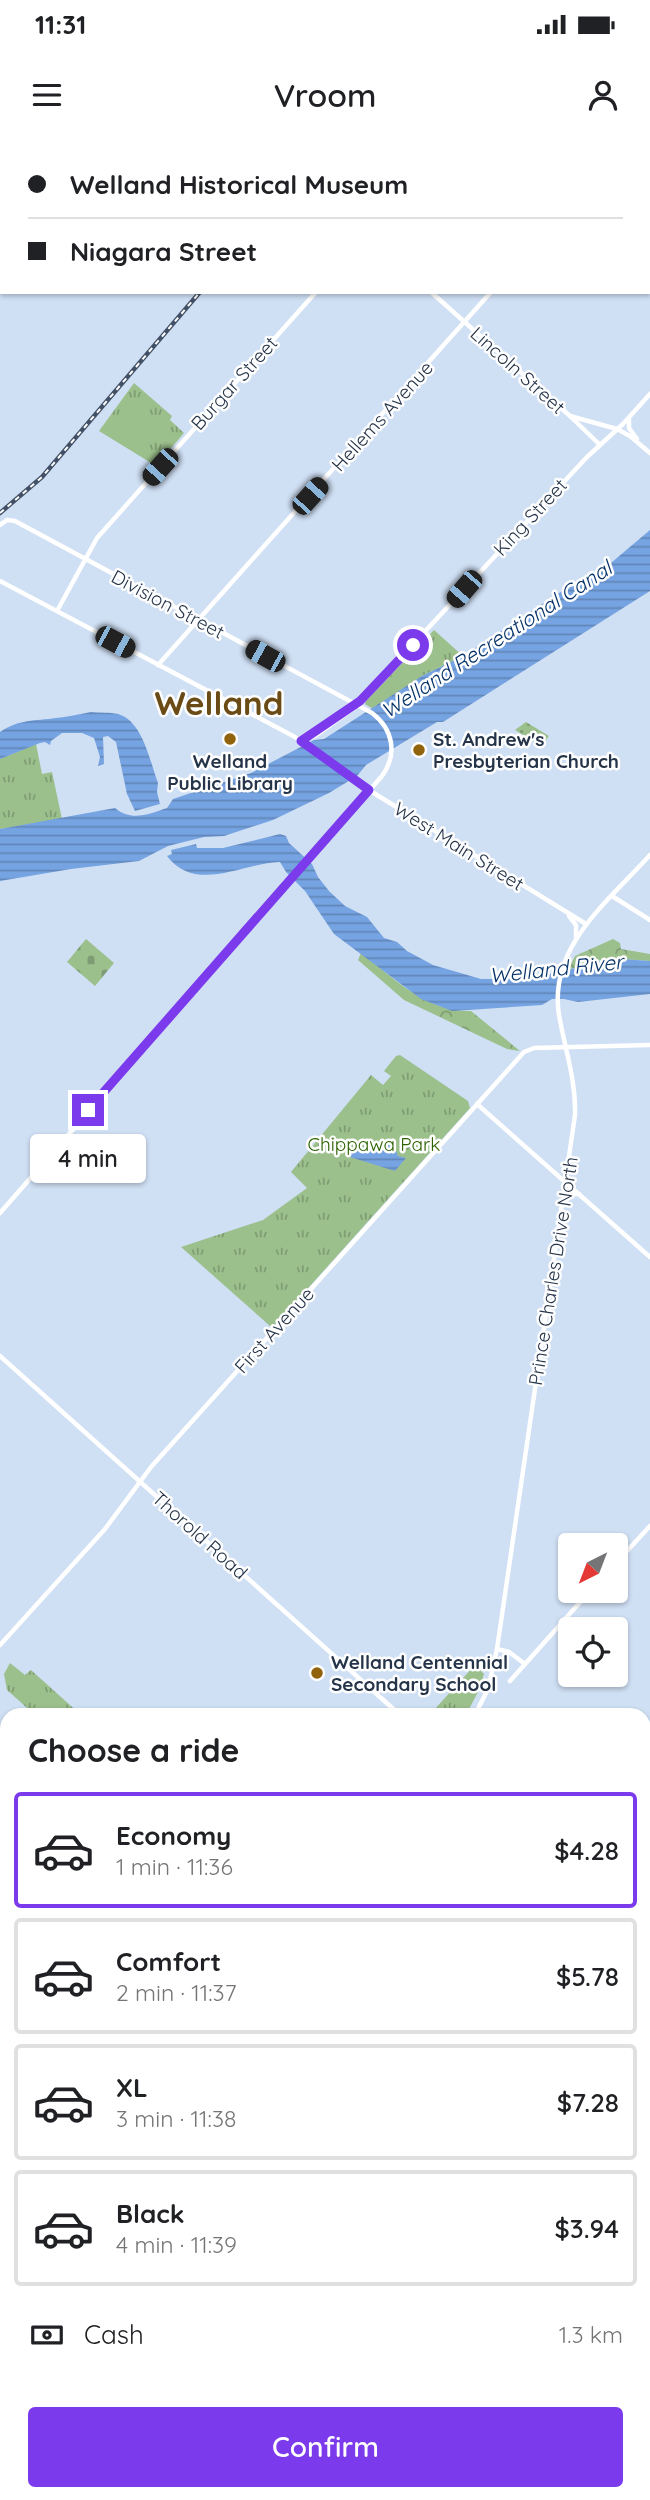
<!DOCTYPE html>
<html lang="en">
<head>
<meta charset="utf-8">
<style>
  :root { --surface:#fff; --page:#f2f2f2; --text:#202124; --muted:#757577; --line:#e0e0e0; --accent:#7c3aed }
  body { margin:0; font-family:Quicksand,sans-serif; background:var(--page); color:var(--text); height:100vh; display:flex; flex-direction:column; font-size:26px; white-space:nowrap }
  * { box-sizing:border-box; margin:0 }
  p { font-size:23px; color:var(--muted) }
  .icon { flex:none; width:38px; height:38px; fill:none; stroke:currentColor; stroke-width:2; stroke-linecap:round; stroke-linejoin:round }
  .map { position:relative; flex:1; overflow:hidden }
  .side { position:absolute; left:0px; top:1568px; width:651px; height:793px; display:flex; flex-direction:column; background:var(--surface); border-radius:21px 21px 0 0; box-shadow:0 2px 5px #0004 }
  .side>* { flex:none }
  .banner { position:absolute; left:0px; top:0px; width:651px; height:154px; box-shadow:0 2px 5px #0004; display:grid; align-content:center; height:154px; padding:0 28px; background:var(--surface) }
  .needle { width:46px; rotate:222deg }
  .buttons { position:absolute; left:558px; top:1393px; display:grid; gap:14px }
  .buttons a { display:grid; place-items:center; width:70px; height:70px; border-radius:7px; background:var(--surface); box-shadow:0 2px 5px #0004; font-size:35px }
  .end { position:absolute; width:32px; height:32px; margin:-16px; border:9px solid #7c3aed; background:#fff; box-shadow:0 0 0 4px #fff }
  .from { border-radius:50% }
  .bubble { position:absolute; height:49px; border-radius:7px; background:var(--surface); box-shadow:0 2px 5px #0004; font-size:23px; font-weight:600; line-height:49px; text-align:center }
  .car { position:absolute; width:21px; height:42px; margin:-21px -10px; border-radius:9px; box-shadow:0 0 5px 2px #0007; background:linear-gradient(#222 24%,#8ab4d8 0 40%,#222 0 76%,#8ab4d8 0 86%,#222 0) }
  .banner b { display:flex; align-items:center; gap:24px; height:66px; font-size:26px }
  .banner b+b { border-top:2px solid var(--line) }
  .banner i { width:18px; height:18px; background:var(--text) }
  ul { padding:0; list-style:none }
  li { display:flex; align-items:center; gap:21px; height:116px; margin:0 14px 10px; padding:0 14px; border:4px solid var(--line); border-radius:7px }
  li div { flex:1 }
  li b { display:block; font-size:26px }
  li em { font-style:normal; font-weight:600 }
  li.active { border-color:var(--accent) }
  li>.icon { width:63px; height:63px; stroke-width:1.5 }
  h2 { padding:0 28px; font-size:32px; line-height:84px }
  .pay { display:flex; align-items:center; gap:18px; height:77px; padding:0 28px; font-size:26px }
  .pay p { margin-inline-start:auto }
  .action { display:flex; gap:14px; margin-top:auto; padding:14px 28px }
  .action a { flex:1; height:80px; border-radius:7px; background:var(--accent); color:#fff; font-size:28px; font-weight:600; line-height:80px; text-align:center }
  .status { display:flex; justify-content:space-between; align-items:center; height:49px; padding:0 35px; background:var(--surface); direction:ltr }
  .status svg { height:19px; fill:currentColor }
  header { display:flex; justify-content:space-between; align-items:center; height:91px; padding:0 28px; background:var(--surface); font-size:32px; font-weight:600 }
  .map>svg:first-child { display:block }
  .grass { fill:url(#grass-dots) }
  .forest { fill:url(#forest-crowns) }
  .cemetery { fill:url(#cemetery-stones) }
  .park { fill:url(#park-tufts) }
  .garden { fill:#9cc08c }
  .water { fill:url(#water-rules) }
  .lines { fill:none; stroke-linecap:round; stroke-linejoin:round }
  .secondary { stroke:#fff; stroke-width:4.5 }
  .rail-casing { stroke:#425166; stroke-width:4.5 }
  .rail { stroke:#fefefe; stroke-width:2; stroke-dasharray:5; stroke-linecap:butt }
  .route { stroke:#7c3aed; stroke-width:9 }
  .poi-dot { fill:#90630c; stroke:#fefefe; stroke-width:2.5 }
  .labels { text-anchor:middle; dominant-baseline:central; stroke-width:5; stroke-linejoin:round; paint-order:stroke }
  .street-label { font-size:19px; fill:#253449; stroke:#fefefe }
  .poi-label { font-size:19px; font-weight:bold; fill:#253449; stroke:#fefefe; text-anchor:start }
  .park-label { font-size:19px; fill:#2b6200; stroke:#fefefe }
  .water-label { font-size:21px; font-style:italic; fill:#043269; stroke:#fefefe }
  .town-label { font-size:33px; font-weight:bold; fill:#6a4b15; stroke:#fefefe }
</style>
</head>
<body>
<div class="status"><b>11:31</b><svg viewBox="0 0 49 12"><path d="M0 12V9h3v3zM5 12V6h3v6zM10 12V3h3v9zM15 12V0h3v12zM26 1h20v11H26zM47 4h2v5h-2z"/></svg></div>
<header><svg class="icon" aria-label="menu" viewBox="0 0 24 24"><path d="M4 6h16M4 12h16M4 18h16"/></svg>Vroom<svg class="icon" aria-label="person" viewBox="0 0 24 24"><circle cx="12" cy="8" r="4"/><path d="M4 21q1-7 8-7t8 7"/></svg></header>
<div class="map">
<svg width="650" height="2360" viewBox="0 0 650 2360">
  <defs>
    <pattern id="grass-dots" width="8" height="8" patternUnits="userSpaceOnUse" patternTransform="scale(1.75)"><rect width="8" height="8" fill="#9cc08c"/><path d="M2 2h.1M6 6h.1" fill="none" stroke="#7f9d74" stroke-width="1.8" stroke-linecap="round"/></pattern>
    <pattern id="forest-crowns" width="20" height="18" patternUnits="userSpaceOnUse" patternTransform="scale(1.75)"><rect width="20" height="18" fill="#9cc08c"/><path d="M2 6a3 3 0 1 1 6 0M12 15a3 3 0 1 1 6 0" fill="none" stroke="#7f9d74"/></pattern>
    <pattern id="cemetery-stones" width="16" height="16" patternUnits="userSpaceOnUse" patternTransform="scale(1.75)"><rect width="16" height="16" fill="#9cc08c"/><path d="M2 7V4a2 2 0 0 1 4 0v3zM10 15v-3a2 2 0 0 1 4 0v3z" fill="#7f9d74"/></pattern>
    <pattern id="park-tufts" width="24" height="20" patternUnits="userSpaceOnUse" patternTransform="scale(1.75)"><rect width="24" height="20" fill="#9cc08c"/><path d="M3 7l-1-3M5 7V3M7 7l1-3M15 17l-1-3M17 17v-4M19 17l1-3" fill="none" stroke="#7f9d74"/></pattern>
    <pattern id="water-rules" width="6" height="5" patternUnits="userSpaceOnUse" patternTransform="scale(1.75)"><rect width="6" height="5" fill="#76a4e2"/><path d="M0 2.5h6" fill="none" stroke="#6186b9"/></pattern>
  </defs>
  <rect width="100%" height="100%" fill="#cfdff4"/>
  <!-- grass -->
  <path class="grass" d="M526,582l23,14 -8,10 -26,-16z"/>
  <!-- forest -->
  <g class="forest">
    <path d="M613,799l7,4 1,6 29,5v7l-42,-3 -40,12 7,-14z"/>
    <path d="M361,813c34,26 65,59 110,58l49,40 -13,-2 -103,-49 -46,-40z"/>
  </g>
  <!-- cemetery -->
  <path class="cemetery" d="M86,799l28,24 -19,23 -28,-24z"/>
  <!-- park -->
  <g class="park">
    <path d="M134,243l38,33 -2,4 14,13 -28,33 -57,-35z"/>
    <path d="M434,490l29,26 -41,20 -49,33 -8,-5 1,-3z"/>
    <path d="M36,604l6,30 10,-2 10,47 -62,10v-70z"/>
    <path d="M400,915l68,46 2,7 -196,218h-4l-89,-79 82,-27 44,-32 -16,-16 80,-97 12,10 8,-9 -7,-5 12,-15z"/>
    <path d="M10,1523l15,12 6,-5 50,45h-46l-28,-25 -3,-16z"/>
    <path d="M475,1525l9,9 -5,16 -13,25h-29l-4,-4z"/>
    <path d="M644,1586l6,21v81l-6,6z"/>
  </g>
  <!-- garden -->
  <path class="garden" d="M133,259l36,30c-21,20 -33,14 -56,1z"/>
  <!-- water -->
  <g class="water">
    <path d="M650,390v61l-207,131h-6l-71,43 -9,11 -28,17 -56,27 -49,16 -20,1 -36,9 -29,15 -68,8 -71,12v-52l115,-21c17,14 34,6 52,0l6,-9 78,-26 63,-33 10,-1 98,-63 41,-20 96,-63 46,-25z"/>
    <path d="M91,572c8,1 19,0 27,2 25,7 32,48 40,69l-1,9 3,12 -25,7 -8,-17 -11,-52 -8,-6 -5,1 1,27 -6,2 2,-9 -6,-19 -12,-5h-20l-11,8 -1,4 -5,-3 -5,1 -40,16v-27c19,-13 35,-11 56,-14 11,-1 23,-4 35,-6z"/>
    <path d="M280,694l6,2 3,7 23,21 6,13 11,14 16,15 22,11 17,21 13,4 10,9 26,14 48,14h44l69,-15 14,-6 42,3v33l-72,8 -14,-3h-12l-10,6 -90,6 -31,-12 -87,-65 -29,-43 -19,-19 -6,-10c-38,1 -84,32 -113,-6l5,-2 -1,-4 25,-6 1,4h26z"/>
    <path d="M385,1002l10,6 3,8 8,2 -11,13 -45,-14 2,-7 11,-3 8,3 4,-6z"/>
  </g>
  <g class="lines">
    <!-- secondary -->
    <g class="secondary">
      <path d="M260,0l2,2"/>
      <path d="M68,2l1,-2"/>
      <path d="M608,2l2,-2"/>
      <path d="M0,78l2,-2"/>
      <path d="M431,152l139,124 47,13 13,7 20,17"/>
      <path d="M570,276l29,28"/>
      <path d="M629,279v9l8,11"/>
      <path d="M0,385l7,-5 8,1 357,192c21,16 26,41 10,63l-382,437"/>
      <path d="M0,441l295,156 69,50 222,137"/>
      <path d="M57,471l40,-73 219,-246"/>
      <path d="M158,525l333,-373"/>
      <path d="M307,597l42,-29"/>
      <path d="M302,601l13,-5 38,-27 234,-252 36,-33 27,-30"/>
      <path d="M612,756l38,24"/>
      <path d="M569,776l7,9v12"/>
      <path d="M477,964l173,153"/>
      <path d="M564,1061l7,-7h8"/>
      <path d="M0,1216l400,359"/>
      <path d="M616,1423l34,-37"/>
      <path d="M0,1505l105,-116 46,-62 373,-415 10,-4 116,-3"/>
      <path d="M497,1509l12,3 16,12"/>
      <path d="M510,1541l80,-90"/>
      <path d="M475,1575l13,-26 9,-40 78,-534c1,-35 -10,-66 -16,-100 -11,-69 50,-114 91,-160"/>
      <path d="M644,1795l6,5"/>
      <path d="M0,1894l7,6"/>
      <path d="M0,1902l7,5"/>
      <path d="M644,2004l6,-7"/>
      <path d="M0,2111l7,-8"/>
      <path d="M644,2310l6,-6"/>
      <path d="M519,2354l7,6"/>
      <path d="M325,2360l6,-6"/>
      <path d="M600,2360l5,-6"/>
    </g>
    <!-- rail casing -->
    <g class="rail-casing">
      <g id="rail">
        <path d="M327,2l2,-2"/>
        <path d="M0,373l42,-36 158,-185"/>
      </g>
    </g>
    <!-- rail -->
    <use href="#rail" class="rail"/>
  </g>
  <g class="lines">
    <!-- route -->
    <path class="route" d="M88,970l281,-320 -68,-49 59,-40 53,-56"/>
  </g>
  <!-- markers -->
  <g class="poi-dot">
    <circle cx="230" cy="599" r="7"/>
    <circle cx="419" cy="610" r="7"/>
    <circle cx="317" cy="1533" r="7"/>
  </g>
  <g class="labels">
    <!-- street labels -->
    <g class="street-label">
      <text transform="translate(518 230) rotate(42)">Lincoln Street</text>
      <text transform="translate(234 243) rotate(-48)">Burgar Street</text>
      <text transform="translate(382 276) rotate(-48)">Hellems Avenue</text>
      <text transform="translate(530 377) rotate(-47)">King Street</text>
      <text transform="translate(168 464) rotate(28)">Division Street</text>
      <text transform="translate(459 706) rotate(32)">West Main Street</text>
      <text transform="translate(553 1131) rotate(-81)">Prince Charles Drive North</text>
      <text transform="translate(274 1190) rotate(-48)">First Avenue</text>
      <text transform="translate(200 1395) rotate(42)">Thorold Road</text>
    </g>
    <!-- poi labels -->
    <g class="poi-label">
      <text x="433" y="599">St. Andrew's<tspan x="433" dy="22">Presbyterian Church</tspan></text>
      <text x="230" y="621" text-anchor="middle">Welland<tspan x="230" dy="22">Public Library</tspan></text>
      <text x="331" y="1522">Welland Centennial<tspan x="331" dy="22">Secondary School</tspan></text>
    </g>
    <!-- park labels -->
    <g class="park-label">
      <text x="374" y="1004">Chippawa Park</text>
    </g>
    <!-- water labels -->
    <g class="water-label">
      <text transform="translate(496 499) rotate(-33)">Welland Recreational Canal</text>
      <text transform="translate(556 828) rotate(-6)">Welland River</text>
    </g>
    <!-- town labels -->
    <g class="town-label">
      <text x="219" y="562">Welland</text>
    </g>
  </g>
</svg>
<div class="buttons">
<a><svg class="needle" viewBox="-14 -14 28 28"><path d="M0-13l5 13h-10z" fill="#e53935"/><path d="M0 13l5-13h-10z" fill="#757577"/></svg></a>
<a><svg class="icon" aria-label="locate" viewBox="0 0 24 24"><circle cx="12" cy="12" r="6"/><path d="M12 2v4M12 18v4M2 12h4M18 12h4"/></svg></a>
</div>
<i class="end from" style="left:413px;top:505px"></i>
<i class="end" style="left:88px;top:970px"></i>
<div class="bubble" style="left:30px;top:994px;width:116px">4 min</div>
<i class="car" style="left:160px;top:327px;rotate:222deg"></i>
<i class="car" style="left:310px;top:356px;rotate:42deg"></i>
<i class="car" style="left:464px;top:449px;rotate:221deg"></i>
<i class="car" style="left:115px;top:502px;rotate:118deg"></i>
<i class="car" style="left:265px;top:516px;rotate:299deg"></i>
<div class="banner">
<b><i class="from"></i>Welland Historical Museum</b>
<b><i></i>Niagara Street</b>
</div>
<section class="side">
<h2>Choose a ride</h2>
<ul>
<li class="active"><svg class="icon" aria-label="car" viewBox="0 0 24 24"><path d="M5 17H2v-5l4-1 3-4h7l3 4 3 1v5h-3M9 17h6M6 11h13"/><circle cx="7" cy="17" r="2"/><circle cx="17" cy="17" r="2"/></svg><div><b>Economy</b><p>1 min · 11:36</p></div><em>$4.28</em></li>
<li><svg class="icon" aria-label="car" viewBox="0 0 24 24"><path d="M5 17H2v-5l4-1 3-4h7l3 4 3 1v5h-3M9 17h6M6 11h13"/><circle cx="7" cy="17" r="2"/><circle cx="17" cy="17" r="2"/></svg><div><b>Comfort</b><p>2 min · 11:37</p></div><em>$5.78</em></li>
<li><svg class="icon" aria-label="car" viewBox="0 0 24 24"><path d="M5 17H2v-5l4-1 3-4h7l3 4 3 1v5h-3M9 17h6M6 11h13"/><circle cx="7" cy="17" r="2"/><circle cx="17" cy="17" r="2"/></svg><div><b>XL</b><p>3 min · 11:38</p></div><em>$7.28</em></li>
<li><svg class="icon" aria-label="car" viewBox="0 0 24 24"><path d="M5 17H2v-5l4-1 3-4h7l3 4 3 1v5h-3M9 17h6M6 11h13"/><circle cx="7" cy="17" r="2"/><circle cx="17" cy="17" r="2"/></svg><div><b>Black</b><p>4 min · 11:39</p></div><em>$3.94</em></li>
</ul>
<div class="pay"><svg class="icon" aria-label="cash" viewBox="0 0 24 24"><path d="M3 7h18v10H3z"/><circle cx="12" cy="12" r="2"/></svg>Cash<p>1.3 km</p></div>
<div class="action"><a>Confirm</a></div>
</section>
</div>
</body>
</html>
